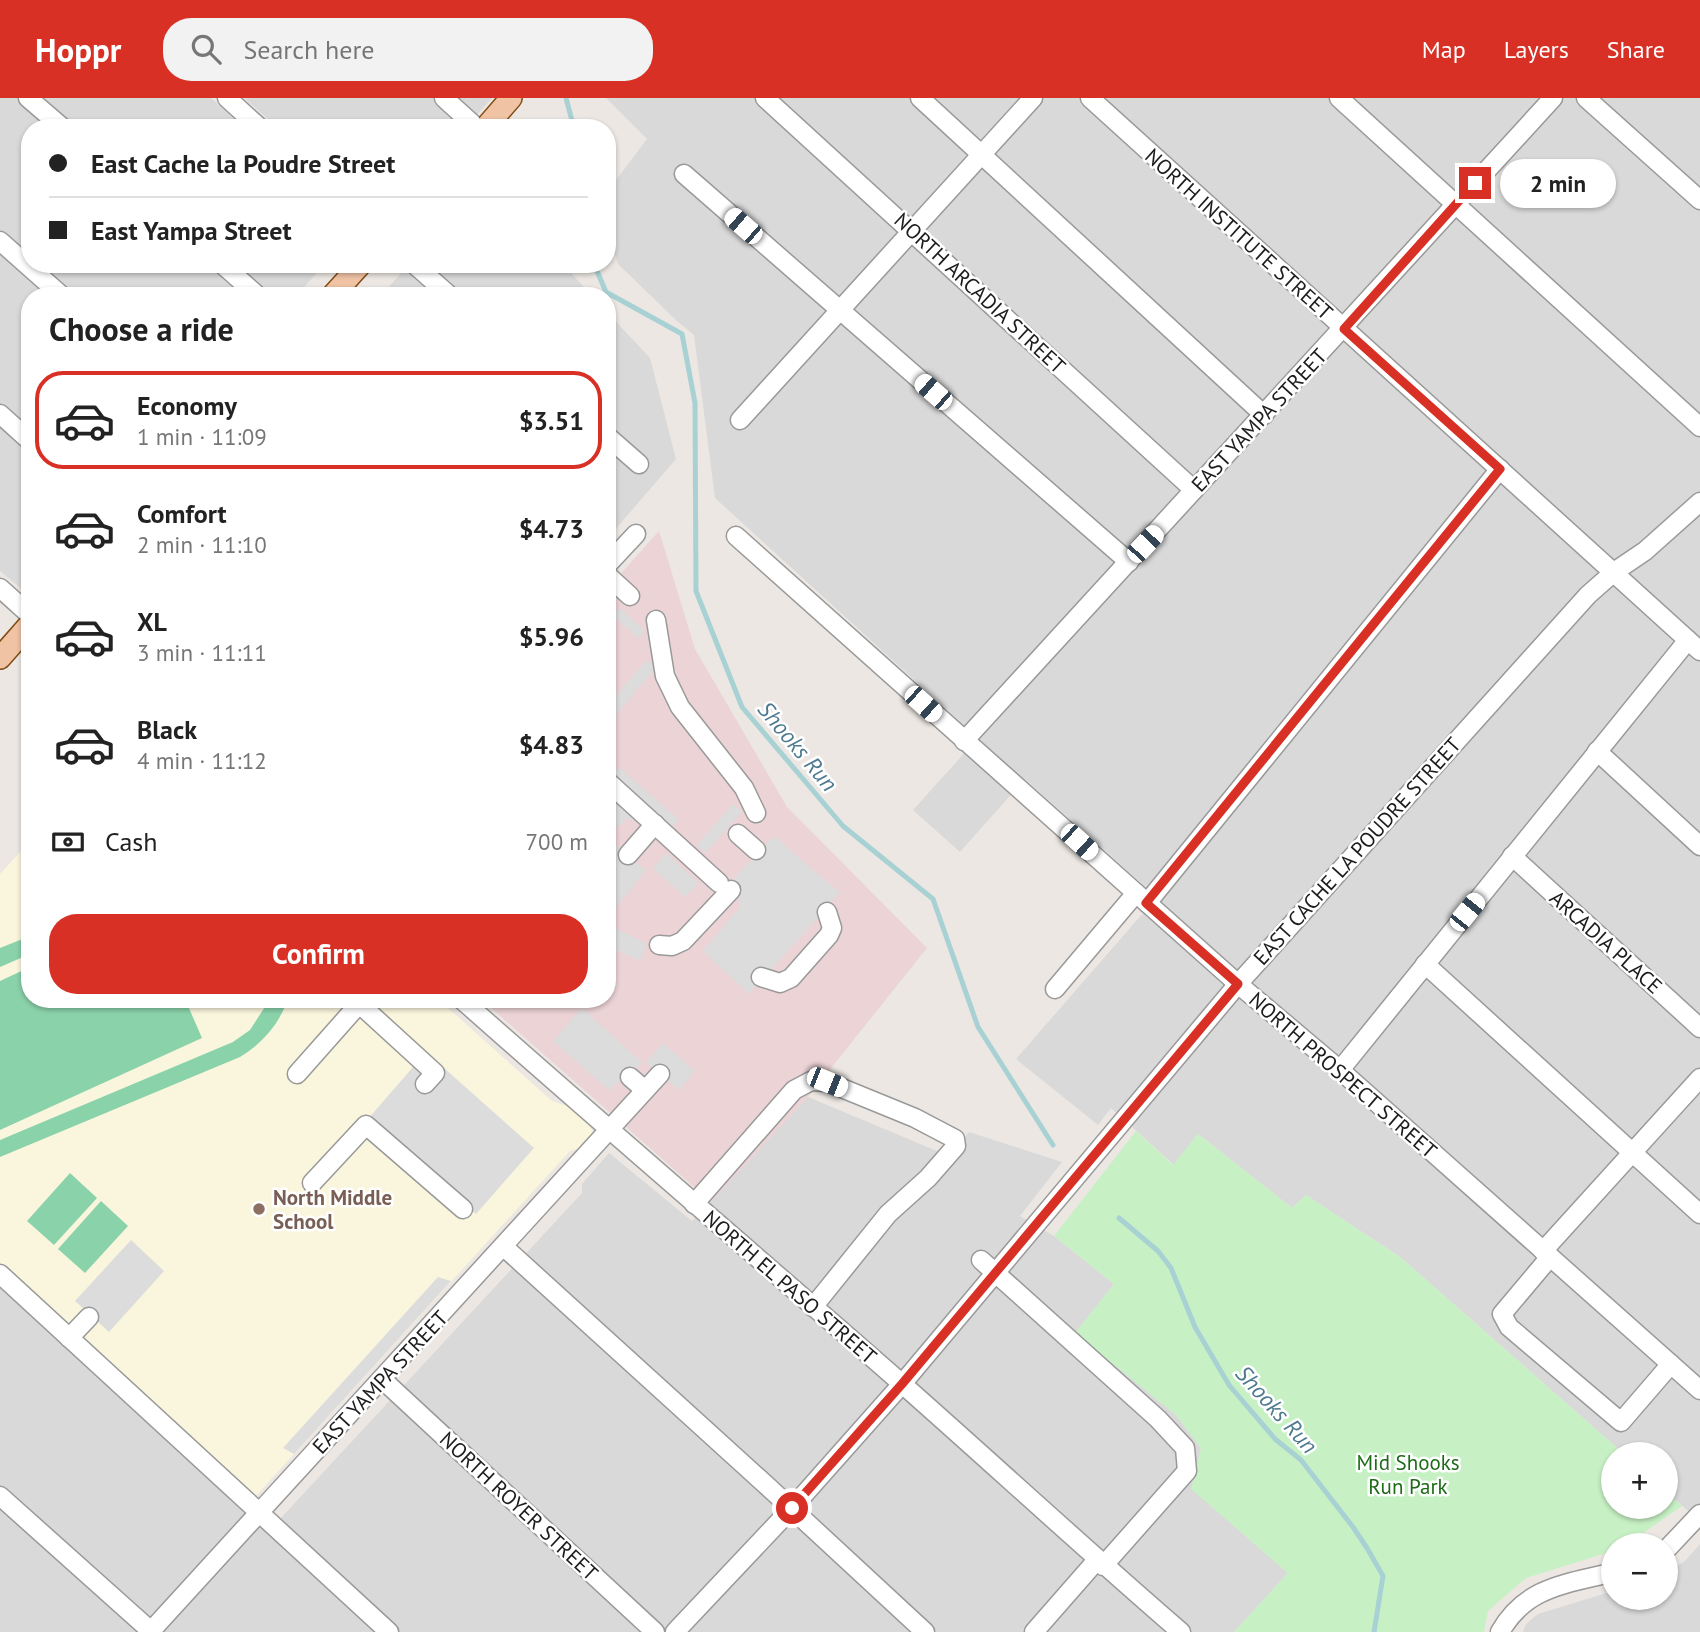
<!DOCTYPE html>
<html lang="en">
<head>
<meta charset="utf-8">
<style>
  :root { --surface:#fff; --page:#f2f2f2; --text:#222; --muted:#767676; --line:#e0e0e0; --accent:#d93025 }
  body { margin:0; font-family:"PT Sans",sans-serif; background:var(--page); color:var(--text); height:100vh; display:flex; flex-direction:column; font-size:26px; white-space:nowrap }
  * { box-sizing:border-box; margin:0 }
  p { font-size:23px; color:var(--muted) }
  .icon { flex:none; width:38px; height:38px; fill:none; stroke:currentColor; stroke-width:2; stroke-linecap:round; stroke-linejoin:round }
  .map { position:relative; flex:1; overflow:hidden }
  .details { position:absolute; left:21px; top:189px; width:595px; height:721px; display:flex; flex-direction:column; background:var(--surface); border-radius:28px; box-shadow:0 2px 5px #0004 }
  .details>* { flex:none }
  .hud { position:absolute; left:21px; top:21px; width:595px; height:154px; border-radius:28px; box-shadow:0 2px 5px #0004; display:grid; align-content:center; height:154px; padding:0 28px; background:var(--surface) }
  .controls { position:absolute; left:1601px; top:1344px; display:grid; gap:14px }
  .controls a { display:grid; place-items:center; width:77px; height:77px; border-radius:50%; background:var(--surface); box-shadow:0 2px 5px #0004; font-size:35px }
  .end { position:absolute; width:32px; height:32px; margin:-16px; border:9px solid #d93025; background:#fff; box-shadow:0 0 0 4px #fff }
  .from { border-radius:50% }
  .bubble { position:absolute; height:49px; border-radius:24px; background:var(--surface); box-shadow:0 2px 5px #0004; font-size:23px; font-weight:700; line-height:49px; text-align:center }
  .car { position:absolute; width:21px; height:42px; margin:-21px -10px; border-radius:9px; box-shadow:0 0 5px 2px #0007; background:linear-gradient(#fff 24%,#345 0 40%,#fff 0 76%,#345 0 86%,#fff 0) }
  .hud b { display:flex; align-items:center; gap:24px; height:66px; font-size:26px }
  .hud b+b { border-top:2px solid var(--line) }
  .hud i { width:18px; height:18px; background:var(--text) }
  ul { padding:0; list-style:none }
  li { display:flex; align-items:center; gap:21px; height:98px; margin:0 14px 10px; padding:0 14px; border:4px solid transparent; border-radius:28px }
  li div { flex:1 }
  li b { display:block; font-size:26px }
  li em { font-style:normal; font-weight:700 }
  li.current { border-color:var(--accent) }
  li>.icon { width:63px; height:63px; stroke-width:1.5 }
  h2 { padding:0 28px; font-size:32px; line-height:84px }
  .pay { display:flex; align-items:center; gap:18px; height:77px; padding:0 28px; font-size:26px }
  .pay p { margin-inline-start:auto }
  .primary-button { display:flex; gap:14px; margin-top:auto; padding:14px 28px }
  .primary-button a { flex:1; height:80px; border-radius:28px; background:var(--accent); color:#fff; font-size:28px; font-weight:700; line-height:80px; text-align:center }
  header { display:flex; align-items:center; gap:42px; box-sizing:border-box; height:98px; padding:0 35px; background:var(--accent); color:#fff }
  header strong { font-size:33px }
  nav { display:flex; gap:38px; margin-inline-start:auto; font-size:24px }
  .search { width:490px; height:63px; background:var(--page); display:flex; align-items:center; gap:18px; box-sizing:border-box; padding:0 24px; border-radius:28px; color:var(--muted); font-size:26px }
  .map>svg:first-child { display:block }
  .residential { fill:#dad9d9 }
  .commercial { fill:#ebd3d6 }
  .education { fill:#faf6dd }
  .park { fill:#c7f1c4 }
  .pitch { fill:#8ad2aa }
  .parking { fill:#dcdcdc }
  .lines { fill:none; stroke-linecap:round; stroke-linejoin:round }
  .stream { stroke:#a8d1d4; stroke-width:5 }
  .minor-casing { stroke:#999; stroke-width:21 }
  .major-casing { stroke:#814b12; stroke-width:24 }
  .minor { stroke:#fff; stroke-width:18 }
  .major { stroke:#efc3a4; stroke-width:21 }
  .route { stroke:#d93025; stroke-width:9 }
  .education-dot { fill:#8d6e63; stroke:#fff; stroke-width:2.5 }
  .labels { text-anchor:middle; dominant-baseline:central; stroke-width:5; stroke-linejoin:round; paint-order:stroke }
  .street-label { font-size:21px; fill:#1c1c1c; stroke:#fff }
  .education-label { font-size:21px; font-weight:bold; fill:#785e54; stroke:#fff; text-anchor:start }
  .park-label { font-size:21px; fill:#1e6b18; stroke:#fff }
  .water-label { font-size:23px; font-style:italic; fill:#4e7990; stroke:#fff }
</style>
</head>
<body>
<header>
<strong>Hoppr</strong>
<div class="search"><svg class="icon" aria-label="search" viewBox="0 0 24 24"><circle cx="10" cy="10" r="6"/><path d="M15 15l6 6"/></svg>Search here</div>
<nav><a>Map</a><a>Layers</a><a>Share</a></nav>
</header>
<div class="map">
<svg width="1700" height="1534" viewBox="0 0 1700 1534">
  <rect width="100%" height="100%" fill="#ece7e2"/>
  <!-- residential -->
  <g class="residential">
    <path d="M0,0h211l34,30h-215v136h295l-29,32h-266v292l-6,3 -24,-20z"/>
    <path d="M244,0h248l-27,30h-187z"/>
    <path d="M606,0h1094v1423l-34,-29v-38h-42l-224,-197 -94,-62 -14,13 -94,-74 -24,31 -63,-57 -13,17 -82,-66 141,-162 -132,-118 -65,73 -47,-42 65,-72 -263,-240 -21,-163 -16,-13 -60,-58 -11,-34v-38l40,-53z"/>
    <path d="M406,166h157l29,32h-211l21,-24z"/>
    <path d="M607,214l43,46 26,101 -69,80z"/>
    <path d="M808,999l141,59 20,-24 93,30 -42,54 34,20 60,48 -38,49 100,82 25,33 -9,41 96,84 -54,59h-1234v-350l268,250 314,-339v-9l27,-31 83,68z"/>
    <path d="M1700,1446v88h-177l3,-8 12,-10 75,-23 1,7h52v-25l19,-12z"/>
  </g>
  <!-- commercial -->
  <path class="commercial" d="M659,433l36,118 92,158 140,141 -119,149 -97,105 -230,-203h126v-410z"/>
  <!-- education -->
  <path class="education" d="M30,743v158h408l114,102 15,5 22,19 4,7 -9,15 -14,4 -317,348 -253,-233v-392z"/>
  <!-- park -->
  <path class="park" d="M1136,1033l37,34 25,-31 94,74 14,-13 94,62 224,197h-10v53h52v-15l16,14 -56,39h-12l-1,6 -87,27 -38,33 -4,21h-250l54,-59 -97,-84 10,-41 -25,-33 -101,-82 39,-49 -60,-48z"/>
  <!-- pitch -->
  <g class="pitch">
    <path d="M30,838v18l-30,13v-19z"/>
    <path d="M30,869v32h155l17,39 -202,92v-149z"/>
    <path d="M270,901h18c-9,25 -25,44 -48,58l-240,100v-17l233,-98 17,-12z"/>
    <path d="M70,1075l27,25 -43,47 -27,-24z"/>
    <path d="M101,1103l27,25 -43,47 -27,-24z"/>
  </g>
  <!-- parking -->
  <g class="parking">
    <path d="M620,510l25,23 -6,8 -26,-23z"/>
    <path d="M647,562l9,8 -49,57v-19z"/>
    <path d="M620,670l59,52 -7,7 -46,-8 -8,8 -11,-10v-42h4z"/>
    <path d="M733,706l9,8 -37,41 -9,-7z"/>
    <path d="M774,738l66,57 -91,101 -46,-43 37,-44 -6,-28z"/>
    <path d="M615,746l31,27 -30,36 -8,18 38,18 -5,18 -34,-15v-94z"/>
    <path d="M666,755l33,30 -14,14 -32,-29z"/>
    <path d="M582,910l60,55 -33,27 -56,-49z"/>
    <path d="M663,945l32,28 -16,19 -33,-28z"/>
    <path d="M426,954l108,96 -58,66 -108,-95z"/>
    <path d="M131,1142l33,31 -55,61 -34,-31z"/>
    <path d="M438,1179l13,4 -157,173 -11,-6z"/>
  </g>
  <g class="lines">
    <!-- stream -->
    <g class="stream">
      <path d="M566,0l8,30"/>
      <path d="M594,166l12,28 76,42 13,69 1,188 46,116 101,119 90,73 45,128 75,118"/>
      <path d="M1119,1120l39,33 13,17 24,59 34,58 46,54 26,21 52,67 14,21 16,28 -9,56"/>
    </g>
    <!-- minor casing -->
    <g class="minor-casing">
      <g id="minor">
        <path d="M28,0l35,30"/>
        <path d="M227,0l33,30"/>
        <path d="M444,0l33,30"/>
        <path d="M765,0l429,392"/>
        <path d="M920,0l344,317"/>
        <path d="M1090,0l610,553"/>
        <path d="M1339,0l361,329"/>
        <path d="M1586,0l114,102"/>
        <path d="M684,76l445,388"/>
        <path d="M0,143l62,55"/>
        <path d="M222,166l36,32"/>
        <path d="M414,166l36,32"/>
        <path d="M0,316l30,27"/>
        <path d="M740,322l293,-322"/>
        <path d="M607,338l32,28"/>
        <path d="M736,438l502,448 102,86 360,320"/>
        <path d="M607,467l29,-31"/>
        <path d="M607,477l23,21"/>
        <path d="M0,490l30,27"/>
        <path d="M656,522l9,56 15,31 64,81 12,25"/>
        <path d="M964,643l589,-643"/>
        <path d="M1597,653l103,95"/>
        <path d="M607,683l112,102"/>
        <path d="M738,736l18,16"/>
        <path d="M628,757l27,-31"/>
        <path d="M1512,758l188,172"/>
        <path d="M1147,805l353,-434"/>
        <path d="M659,847l13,1 11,-5 48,-51"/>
        <path d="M1425,866l275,250"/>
        <path d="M761,879l19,6 11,-5 38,-43 3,-7 -5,-16"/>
        <path d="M1055,891l81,-96"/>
        <path d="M354,901l81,74 -10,11"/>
        <path d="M461,901c145,129 293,255 439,383 94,83 186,168 281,250"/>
        <path d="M1340,972l348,-430"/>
        <path d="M297,976l62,-70"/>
        <path d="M630,979l15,13"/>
        <path d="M312,1085l54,-58 97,84"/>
        <path d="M694,1106l100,-114 17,-9 16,1 88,36 40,21 1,7 -28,32 -40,36 -75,93"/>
        <path d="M504,1149l261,237 160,148"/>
        <path d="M1543,1153l157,-173"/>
        <path d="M1550,1159l-48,57 7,13 112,95 50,-58"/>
        <path d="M981,1162l177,159 27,29 2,23 -84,95"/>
        <path d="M0,1176l389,358"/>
        <path d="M69,1240l20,-21"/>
        <path d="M383,1282l272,252"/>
        <path d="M0,1398l152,136"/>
        <path d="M1666,1452l34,-36"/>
        <path d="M150,1534l510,-558"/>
        <path d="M675,1534l117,-124 110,-124 336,-400 350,-389 26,-23 31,-21 55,-49"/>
        <path d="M1034,1534l63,-72"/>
        <path d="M1500,1534c26,-46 67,-48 114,-60"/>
      </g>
    </g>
    <!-- major casing -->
    <g class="major-casing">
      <g id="major">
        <path d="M485,30l26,-30"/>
        <path d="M332,198l29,-32"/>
        <path d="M0,560l30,-34"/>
      </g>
    </g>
    <!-- minor -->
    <use href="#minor" class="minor"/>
    <!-- major -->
    <use href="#major" class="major"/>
  </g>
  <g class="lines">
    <!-- route -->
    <path class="route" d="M792,1410l110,-124 336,-400 -92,-81 354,-434 -156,-140 131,-146"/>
  </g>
  <!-- markers -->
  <circle class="education-dot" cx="259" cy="1111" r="7"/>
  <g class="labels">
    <!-- street labels -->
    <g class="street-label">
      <text transform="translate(1239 136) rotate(42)">NORTH INSTITUTE STREET</text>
      <text transform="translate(980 195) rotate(43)">NORTH ARCADIA STREET</text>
      <text transform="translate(1259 322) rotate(-47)">EAST YAMPA STREET</text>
      <text transform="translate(1357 753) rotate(-48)">EAST CACHE LA POUDRE STREET</text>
      <text transform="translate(1606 844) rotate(42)">ARCADIA PLACE</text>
      <text transform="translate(1343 977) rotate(41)">NORTH PROSPECT STREET</text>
      <text transform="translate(790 1189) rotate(41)">NORTH EL PASO STREET</text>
      <text transform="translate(380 1284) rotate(-47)">EAST YAMPA STREET</text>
      <text transform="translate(519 1408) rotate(43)">NORTH ROYER STREET</text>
    </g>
    <!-- education labels -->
    <g class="education-label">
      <text x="273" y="1099">North Middle<tspan x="273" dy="24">School</tspan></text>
    </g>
    <!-- park labels -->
    <g class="park-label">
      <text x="1408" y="1364">Mid Shooks<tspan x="1408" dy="24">Run Park</tspan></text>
    </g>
    <!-- water labels -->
    <g class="water-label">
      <text transform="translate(798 648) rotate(50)">Shooks Run</text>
      <text transform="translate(1277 1311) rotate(48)">Shooks Run</text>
    </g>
  </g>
</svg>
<div class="controls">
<a>+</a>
<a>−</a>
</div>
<i class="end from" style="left:792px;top:1410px"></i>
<i class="end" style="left:1475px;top:85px"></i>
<div class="bubble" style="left:1500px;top:61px;width:116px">2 min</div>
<i class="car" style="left:743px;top:128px;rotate:311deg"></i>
<i class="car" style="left:933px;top:294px;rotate:311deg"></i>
<i class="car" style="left:1145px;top:446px;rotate:43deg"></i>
<i class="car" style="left:923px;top:606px;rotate:132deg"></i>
<i class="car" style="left:1079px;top:744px;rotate:132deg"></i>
<i class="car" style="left:1467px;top:814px;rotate:39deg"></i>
<i class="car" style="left:827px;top:984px;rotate:112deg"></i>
<div class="hud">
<b><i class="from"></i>East Cache la Poudre Street</b>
<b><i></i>East Yampa Street</b>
</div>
<section class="details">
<h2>Choose a ride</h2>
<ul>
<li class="current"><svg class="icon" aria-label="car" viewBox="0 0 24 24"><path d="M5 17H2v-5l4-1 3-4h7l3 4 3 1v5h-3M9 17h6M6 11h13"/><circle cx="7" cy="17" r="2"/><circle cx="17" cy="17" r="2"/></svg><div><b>Economy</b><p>1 min · 11:09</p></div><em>$3.51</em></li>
<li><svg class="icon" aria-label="car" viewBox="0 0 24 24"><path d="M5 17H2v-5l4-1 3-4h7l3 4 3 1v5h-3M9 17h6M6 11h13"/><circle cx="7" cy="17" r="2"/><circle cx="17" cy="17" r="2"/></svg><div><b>Comfort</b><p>2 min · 11:10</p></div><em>$4.73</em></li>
<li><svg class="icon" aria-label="car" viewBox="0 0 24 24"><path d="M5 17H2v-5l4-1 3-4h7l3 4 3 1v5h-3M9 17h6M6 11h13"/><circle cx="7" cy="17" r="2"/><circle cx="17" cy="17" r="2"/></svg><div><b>XL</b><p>3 min · 11:11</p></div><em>$5.96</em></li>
<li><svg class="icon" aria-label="car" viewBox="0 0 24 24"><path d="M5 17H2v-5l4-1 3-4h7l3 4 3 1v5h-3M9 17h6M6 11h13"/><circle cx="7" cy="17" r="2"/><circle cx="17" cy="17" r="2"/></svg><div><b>Black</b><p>4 min · 11:12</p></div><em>$4.83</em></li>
</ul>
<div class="pay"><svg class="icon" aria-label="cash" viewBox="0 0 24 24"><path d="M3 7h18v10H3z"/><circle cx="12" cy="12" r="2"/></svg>Cash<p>700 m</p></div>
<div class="primary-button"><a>Confirm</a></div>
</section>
</div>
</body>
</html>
